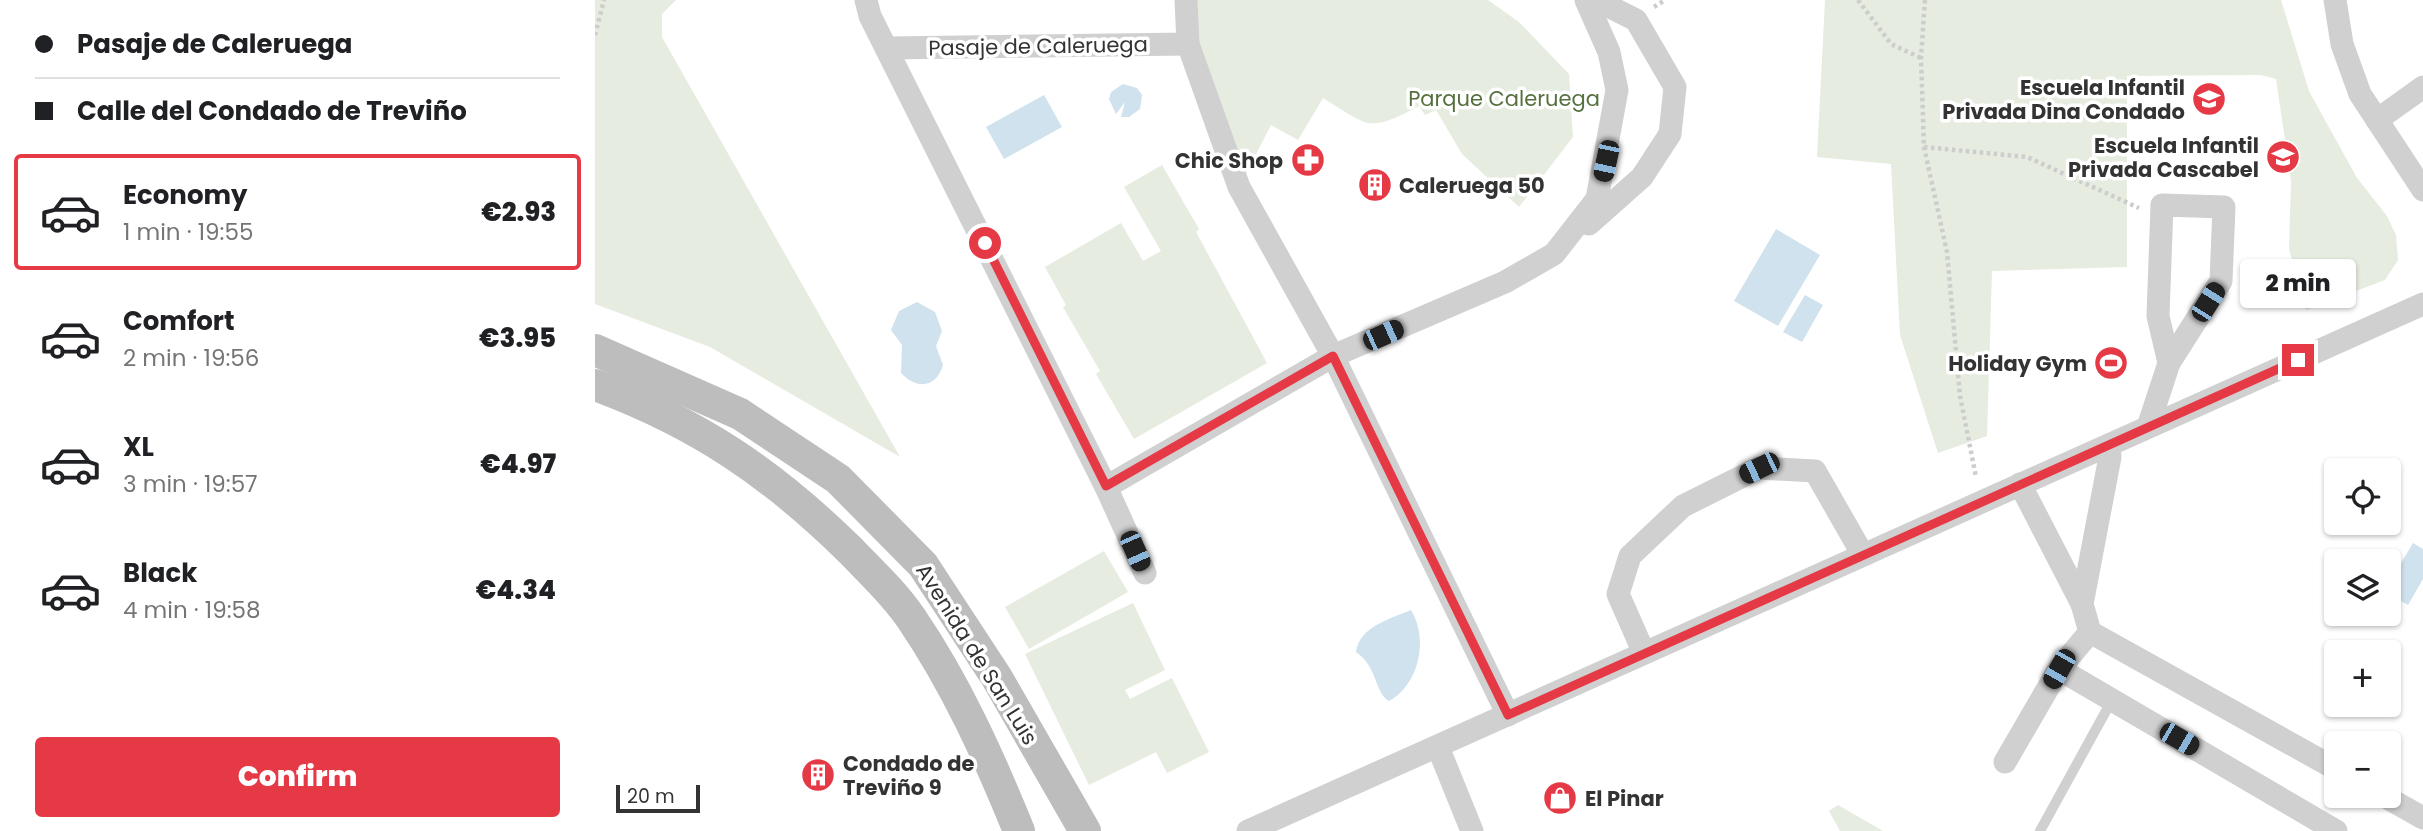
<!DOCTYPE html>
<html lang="en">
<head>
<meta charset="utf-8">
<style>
  :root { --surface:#fff; --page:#f6f6f6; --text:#202124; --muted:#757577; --line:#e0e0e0; --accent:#e63946 }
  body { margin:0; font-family:Poppins,sans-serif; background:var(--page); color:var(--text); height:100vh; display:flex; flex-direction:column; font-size:26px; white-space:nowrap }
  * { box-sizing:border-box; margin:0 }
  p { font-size:23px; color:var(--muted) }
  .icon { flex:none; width:38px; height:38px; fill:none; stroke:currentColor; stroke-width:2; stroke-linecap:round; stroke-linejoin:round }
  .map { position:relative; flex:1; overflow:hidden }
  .panel { display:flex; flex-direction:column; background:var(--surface); width:595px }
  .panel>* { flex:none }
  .hud { display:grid; align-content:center; height:154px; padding:0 35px; background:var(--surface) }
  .controls { position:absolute; left:1729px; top:458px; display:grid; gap:14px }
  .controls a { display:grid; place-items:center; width:77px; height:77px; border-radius:7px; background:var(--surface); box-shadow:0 2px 5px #0004; font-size:35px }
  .scale { position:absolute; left:21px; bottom:18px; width:84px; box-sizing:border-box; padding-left:7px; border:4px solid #333; border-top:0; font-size:19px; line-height:24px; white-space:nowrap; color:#333; -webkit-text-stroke:5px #fff; paint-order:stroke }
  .end { position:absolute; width:32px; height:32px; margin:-16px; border:9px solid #e63946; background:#fff; box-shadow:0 0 0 4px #fff }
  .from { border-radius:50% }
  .bubble { position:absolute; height:49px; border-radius:7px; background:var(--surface); box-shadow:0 2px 5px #0004; font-size:23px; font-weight:800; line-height:49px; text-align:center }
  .car { position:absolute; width:21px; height:42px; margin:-21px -10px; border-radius:9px; box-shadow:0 0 5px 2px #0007; background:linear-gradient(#222 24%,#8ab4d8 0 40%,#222 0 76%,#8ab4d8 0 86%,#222 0) }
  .hud b { display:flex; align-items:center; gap:24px; height:66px; font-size:26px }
  .hud b+b { border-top:2px solid var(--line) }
  .hud i { width:18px; height:18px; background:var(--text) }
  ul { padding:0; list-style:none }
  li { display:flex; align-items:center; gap:21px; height:116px; margin:0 14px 10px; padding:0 21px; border:4px solid transparent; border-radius:7px }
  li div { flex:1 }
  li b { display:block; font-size:26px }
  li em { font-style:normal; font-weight:800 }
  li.active { border-color:var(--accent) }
  li>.icon { width:63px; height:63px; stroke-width:1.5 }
  .button { display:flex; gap:14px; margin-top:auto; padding:14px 35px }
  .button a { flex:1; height:80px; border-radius:7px; background:var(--accent); color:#fff; font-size:28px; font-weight:800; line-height:80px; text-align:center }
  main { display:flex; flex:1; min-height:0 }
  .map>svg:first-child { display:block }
  .green { fill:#e6ecdf }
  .water { fill:#cfe2ee }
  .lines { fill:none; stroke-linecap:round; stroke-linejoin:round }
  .path { stroke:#cdcdcd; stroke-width:4.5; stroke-dasharray:3.5 3.5; stroke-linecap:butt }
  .lane { stroke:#d0d0d0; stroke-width:10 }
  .street { stroke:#d0d0d0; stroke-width:23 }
  .secondary { stroke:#bdbdbd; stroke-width:32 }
  .route { stroke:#e63946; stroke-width:9 }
  .labels { text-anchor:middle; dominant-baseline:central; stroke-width:7; stroke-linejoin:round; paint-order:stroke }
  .street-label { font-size:21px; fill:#333; stroke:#fff }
  .poi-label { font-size:21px; font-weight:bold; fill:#333; stroke:#fff; text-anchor:end }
  .park-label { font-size:21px; fill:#56703f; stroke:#fff }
</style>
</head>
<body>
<main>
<section class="panel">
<div class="hud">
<b><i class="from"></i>Pasaje de Caleruega</b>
<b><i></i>Calle del Condado de Treviño</b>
</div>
<ul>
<li class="active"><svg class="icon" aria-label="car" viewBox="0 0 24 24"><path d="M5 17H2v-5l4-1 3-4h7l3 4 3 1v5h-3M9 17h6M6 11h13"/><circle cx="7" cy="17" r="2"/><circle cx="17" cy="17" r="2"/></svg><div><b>Economy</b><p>1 min · 19:55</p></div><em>€2.93</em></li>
<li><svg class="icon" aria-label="car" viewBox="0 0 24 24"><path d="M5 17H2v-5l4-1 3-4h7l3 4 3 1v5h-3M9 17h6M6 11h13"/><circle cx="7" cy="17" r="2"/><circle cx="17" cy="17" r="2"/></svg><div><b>Comfort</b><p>2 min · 19:56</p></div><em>€3.95</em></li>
<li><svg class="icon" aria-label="car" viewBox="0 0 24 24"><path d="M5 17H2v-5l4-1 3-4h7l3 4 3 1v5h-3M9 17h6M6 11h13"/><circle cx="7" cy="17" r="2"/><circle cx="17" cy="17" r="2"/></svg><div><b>XL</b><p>3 min · 19:57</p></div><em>€4.97</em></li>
<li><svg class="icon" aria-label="car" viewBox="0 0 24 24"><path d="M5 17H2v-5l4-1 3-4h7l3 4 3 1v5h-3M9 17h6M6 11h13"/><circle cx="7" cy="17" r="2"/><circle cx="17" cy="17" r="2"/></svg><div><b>Black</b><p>4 min · 19:58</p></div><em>€4.34</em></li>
</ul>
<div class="button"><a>Confirm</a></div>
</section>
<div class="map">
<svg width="1828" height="831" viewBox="0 0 1828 831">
  <rect width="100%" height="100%" fill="#fff"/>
  <!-- green -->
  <g class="green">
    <path d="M0,0h81l-14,14v23l238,420 -190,-110 -115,-43z"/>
    <path d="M591,0h302l31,22 50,52 4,63 -54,70 -57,-53 -26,-44 -11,5 -6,-9c-51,27 -49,21 -96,-8l-25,42 -27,-15 -32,62z"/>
    <path d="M1230,0h456l28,91 48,87 30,38 9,19 2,25 -13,20 -79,30 -17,-61 2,-68 -15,-102 -15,-4 -134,1v191l-135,4 -5,165 -49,17 -38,-118 -9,-171 -74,-7z"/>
    <path d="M567,165l37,64 -3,3 71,131 -133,76 -38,-65 4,-3 -37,-64 3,-2 -21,-38 76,-44 22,38 18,-10 -37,-64z"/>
    <path d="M509,551l24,41 -99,57 -24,-42z"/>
    <path d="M538,603l32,67 -40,20 5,9 42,-21 37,74 -42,21 -11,-21 -67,33 -64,-131z"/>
    <path d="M1243,805l45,26h-43l-11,-20z"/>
  </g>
  <!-- water -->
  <g class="water">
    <path d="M528,84l14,4 5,7 -2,14 -11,8h-8l4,-15 -9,12 -7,-15 2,-7z"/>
    <path d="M449,95l18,32 -58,32 -18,-32z"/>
    <path d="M1181,229l44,26 -42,71 -44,-25z"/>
    <path d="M1210,295l18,10 -21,37 -19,-10z"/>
    <path d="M322,302l18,10 7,19 -6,15 7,19c-7,24 -27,24 -42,8l1,-28 -11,-15 8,-19z"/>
    <path d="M1818,543l10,6v30l-15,26 -19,-11v-10z"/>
    <path d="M816,610c18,29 8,75 -22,91 -15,-9 -11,-34 -33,-49 4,-26 34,-33 55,-42z"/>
  </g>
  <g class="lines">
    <!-- path -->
    <g class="path">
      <path d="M1263,0l33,44 30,14"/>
      <path d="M1330,0l-4,58 3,89 23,105 13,144 16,81"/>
      <path d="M1059,7l11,-7"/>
      <path d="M0,35l9,-35"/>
      <path d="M1329,147l103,10 112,51"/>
    </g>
    <!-- lane -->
    <path class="lane" d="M1445,831l72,-131"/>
    <!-- street -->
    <g class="street">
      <path d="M271,0l4,16 236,471 39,86"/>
      <path d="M591,0l2,44 51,143 94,169 175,359"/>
      <path d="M1740,0l7,44 18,50 63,96"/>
      <path d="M293,48l300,-4"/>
      <path d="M1782,120l46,-33"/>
      <path d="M994,224l53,-47 28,-43 5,-47 -39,-67 -40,-20"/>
      <path d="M1553,427l21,-64 -11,-47 4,-111 62,2 -3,74 -52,82"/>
      <path d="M1425,484l62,120"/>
      <path d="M511,487l227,-131 172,-74 49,-28 43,-55 20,-109 -8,-38 -23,-52"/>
      <path d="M1495,632l246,137"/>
      <path d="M1495,632l-8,-28 28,-147 -1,-12"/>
      <path d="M1049,653l-26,-59 12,-38 53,-50 76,-38 56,3 48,84"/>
      <path d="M1464,669l277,162"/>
      <path d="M843,747l34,84"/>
      <path d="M1410,762l54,-93 31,-37"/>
      <path d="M1789,796l39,22"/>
      <path d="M653,831l1175,-527"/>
    </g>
    <!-- secondary -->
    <g class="secondary">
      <path d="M0,350l145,64 98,65 85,86 74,113 88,153"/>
      <path d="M0,385c103,38 178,89 256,166 21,22 43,42 60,67 45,66 78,139 108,213"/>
    </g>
  </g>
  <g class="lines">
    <!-- route -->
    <path class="route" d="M390,243l121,243 227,-130 175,359 790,-355"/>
  </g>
  <!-- icons -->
  <defs>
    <g id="school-disc" transform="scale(1.75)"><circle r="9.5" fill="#e63946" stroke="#fff"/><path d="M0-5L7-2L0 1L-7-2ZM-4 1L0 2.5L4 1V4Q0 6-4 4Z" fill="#fff"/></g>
    <g id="pharmacy-disc" transform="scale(1.75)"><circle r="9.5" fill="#e63946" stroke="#fff"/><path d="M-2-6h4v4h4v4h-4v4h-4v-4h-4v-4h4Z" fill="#fff"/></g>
    <g id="building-disc" transform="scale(1.75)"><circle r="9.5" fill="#e63946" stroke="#fff"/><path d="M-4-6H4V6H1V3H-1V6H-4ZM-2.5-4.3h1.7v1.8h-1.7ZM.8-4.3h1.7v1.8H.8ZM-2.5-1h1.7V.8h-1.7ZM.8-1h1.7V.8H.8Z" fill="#fff"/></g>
    <g id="stadium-disc" transform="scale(1.75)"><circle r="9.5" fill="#e63946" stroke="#fff"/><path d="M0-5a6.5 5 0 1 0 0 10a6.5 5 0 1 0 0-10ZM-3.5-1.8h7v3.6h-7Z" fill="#fff"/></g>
    <g id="shop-disc" transform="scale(1.75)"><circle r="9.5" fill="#e63946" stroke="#fff"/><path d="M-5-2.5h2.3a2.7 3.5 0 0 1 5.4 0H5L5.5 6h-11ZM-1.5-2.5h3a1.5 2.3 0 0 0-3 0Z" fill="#fff"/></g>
  </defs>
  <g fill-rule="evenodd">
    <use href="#school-disc" x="1614" y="99"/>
    <use href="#school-disc" x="1688" y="157"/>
    <use href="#pharmacy-disc" x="713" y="160"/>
    <use href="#building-disc" x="780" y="185"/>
    <use href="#stadium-disc" x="1516" y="363"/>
    <use href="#building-disc" x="223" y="775"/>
    <use href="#shop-disc" x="965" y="798"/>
  </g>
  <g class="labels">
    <!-- street labels -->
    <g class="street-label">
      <text transform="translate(443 46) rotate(-1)">Pasaje de Caleruega</text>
      <text transform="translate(382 654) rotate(58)">Avenida de San Luis</text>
    </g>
    <!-- poi labels -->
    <g class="poi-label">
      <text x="1590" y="87">Escuela Infantil<tspan x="1590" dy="24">Privada Dina Condado</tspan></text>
      <text x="1664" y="145">Escuela Infantil<tspan x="1664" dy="24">Privada Cascabel</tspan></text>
      <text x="688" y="160">Chic Shop</text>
      <text x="804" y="185" text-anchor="start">Caleruega 50</text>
      <text x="1492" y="363">Holiday Gym</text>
      <text x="248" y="763" text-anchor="start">Condado de<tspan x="248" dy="24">Treviño 9</tspan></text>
      <text x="990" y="798" text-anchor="start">El Pinar</text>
    </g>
    <!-- park labels -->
    <g class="park-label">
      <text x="909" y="98">Parque Caleruega</text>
    </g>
  </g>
</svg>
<div class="controls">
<a><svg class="icon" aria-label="locate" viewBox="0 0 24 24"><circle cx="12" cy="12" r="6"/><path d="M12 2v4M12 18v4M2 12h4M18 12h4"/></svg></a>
<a><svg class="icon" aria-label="layers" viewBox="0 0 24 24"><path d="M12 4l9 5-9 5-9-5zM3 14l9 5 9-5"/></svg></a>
<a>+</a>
<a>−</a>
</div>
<div class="scale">20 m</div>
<i class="end from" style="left:390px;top:243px"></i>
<i class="end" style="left:1703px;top:360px"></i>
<div class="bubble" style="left:1645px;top:259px;width:116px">2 min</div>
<i class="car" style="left:1011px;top:161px;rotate:192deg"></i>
<i class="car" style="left:1613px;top:302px;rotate:32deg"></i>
<i class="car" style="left:788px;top:335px;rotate:66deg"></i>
<i class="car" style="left:1164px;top:468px;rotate:244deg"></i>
<i class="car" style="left:540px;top:551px;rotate:156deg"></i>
<i class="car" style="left:1464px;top:669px;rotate:210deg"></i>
<i class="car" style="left:1584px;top:739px;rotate:120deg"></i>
</div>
</main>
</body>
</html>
